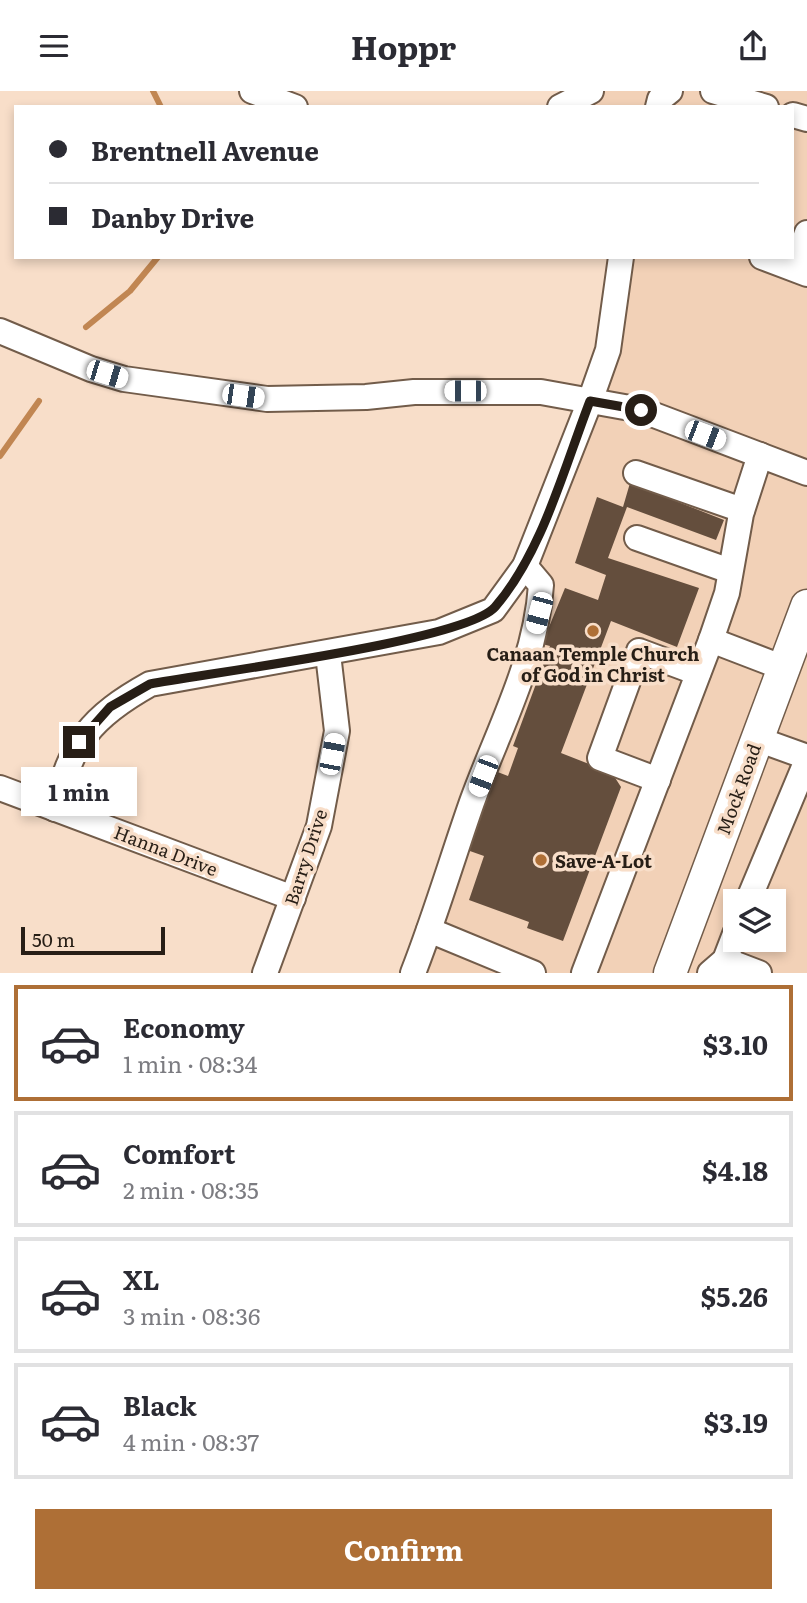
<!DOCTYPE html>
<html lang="en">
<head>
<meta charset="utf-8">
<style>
  :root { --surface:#fff; --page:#f2f2f3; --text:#2b2b33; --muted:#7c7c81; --line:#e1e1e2; --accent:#ae6f36 }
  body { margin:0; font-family:Literata,serif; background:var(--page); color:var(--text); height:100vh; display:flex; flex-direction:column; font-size:26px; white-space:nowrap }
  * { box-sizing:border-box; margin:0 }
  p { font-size:23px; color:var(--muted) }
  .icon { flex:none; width:38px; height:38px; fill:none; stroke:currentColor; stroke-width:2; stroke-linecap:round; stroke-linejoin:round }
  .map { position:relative; height:882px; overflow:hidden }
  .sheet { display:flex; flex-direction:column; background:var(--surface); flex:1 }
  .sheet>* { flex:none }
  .hud { position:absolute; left:14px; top:14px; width:780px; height:154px; border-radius:0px; box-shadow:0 4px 10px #0003; display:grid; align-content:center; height:154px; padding:0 35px; background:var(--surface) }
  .buttons { position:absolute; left:723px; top:798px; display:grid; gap:14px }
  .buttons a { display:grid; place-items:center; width:63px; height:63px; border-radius:0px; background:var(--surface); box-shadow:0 4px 10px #0003; font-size:35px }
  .scale { position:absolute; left:21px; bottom:18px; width:144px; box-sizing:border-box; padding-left:7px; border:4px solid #271e16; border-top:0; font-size:19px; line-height:24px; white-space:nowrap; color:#271e16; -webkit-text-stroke:5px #f8dec9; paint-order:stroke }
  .end { position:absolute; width:32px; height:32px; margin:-16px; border:9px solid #271e16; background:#fff; box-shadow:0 0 0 4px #fff }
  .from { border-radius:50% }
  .bubble { position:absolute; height:49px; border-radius:0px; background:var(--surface); box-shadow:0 4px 10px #0003; font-size:23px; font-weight:700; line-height:49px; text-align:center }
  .car { position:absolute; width:21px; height:42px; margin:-21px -10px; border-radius:9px; box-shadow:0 0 5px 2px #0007; background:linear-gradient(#fff 24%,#345 0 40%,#fff 0 76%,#345 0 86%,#fff 0) }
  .hud b { display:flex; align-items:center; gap:24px; height:66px; font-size:26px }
  .hud b+b { border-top:2px solid var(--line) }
  .hud i { width:18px; height:18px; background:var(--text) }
  ul { padding:12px 0 0; list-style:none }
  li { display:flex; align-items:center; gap:21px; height:116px; margin:0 14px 10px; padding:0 21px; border:4px solid var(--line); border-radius:0px }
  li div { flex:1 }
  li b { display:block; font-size:26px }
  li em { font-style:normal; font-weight:700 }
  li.on { border-color:var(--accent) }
  li>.icon { width:63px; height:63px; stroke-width:1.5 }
  .primary-button { display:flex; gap:14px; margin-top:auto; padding:14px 35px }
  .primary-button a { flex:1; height:80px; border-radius:0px; background:var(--accent); color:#fff; font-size:28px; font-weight:700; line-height:80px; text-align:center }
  header { display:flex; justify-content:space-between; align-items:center; height:91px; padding:0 35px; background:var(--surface); font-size:32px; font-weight:700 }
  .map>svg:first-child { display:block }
  .built { fill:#f2d1b7; fill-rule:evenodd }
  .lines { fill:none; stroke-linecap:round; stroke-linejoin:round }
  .stream { stroke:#c18652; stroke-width:6 }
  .building { fill:#644e3d }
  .minor-casing { stroke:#725c4a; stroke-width:28 }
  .major-casing { stroke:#725c4a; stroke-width:35 }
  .minor { stroke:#fff; stroke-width:24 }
  .major { stroke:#fff; stroke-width:32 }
  .route { stroke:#271e16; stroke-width:9 }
  .poi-dot { fill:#ae6f36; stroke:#f8dec9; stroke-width:2.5 }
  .labels { text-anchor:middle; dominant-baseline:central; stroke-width:7; stroke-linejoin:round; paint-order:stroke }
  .poi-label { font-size:18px; font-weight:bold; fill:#271e16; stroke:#f8dec9 }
  .street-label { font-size:18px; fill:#271e16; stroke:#f8dec9 }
</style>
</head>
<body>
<header><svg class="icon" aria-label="menu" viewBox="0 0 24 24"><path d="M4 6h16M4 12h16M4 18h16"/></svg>Hoppr<svg class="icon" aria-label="share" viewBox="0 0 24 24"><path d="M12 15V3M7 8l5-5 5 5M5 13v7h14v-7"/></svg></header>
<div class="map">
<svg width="807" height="882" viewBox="0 0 807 882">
  <rect width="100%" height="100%" fill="#f8dec9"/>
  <!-- built -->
  <path class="built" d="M586,0h221v882h-399l135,-369 -17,-50 89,-252 7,-45h171v-150h-201zM735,810h39v39h-39z"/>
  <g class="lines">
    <!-- stream -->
    <g class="stream">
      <path d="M153,0l8,16"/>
      <path d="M86,236l44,-36 28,-34"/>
      <path d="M0,365l39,-55"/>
    </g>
  </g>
  <!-- building -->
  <path class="building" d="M630,392l94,37 -8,20 -89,-33 -19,51 91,30 -22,59 -66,-26 -50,132 51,20 9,14 -58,154 -36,-13 2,-6 -60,-22 15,-44 -17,-6 28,-79 13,5 10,-28 -5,-2 37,-100 -8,-2 23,-56 33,12 8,-25 -31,-12 22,-66 26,10z"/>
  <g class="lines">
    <!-- minor casing -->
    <g class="minor-casing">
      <g id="minor">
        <path d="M252,0l43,16"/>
        <path d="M713,0l53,16"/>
        <path d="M560,16l31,-16"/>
        <path d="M658,16l2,-8 10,-8"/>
        <path d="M793,24l14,4"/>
        <path d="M762,166l45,17"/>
        <path d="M794,177l13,-35"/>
        <path d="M0,240l91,38 33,10 143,20 99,-2 48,-5h127l100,18 166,63"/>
        <path d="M636,382l106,37"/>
        <path d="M637,447l93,33"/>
        <path d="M711,549l73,28"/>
        <path d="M757,648l50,18"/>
        <path d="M658,689l-58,-22 39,-107 59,22"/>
        <path d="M0,697l293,110"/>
        <path d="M55,718c16,-67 36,-92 95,-125l289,-52 54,-22 32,-44 65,-165 18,-51 13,-93"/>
        <path d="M748,810l59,-141"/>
        <path d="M429,839l104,43"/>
        <path d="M725,869l34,13"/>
        <path d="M265,882l54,-147 18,-95 -9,-77"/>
        <path d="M413,882c22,-56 39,-114 59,-171 26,-72 64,-140 69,-217l-16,-19"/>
        <path d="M584,882l127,-333 16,-47 14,-79 19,-59"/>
        <path d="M710,882l15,-13 10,-26"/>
      </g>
    </g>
    <!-- major casing -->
    <g class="major-casing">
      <path id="major" d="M670,882l137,-367"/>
    </g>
    <!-- minor -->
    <use href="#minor" class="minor"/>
    <!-- major -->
    <use href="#major" class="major"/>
  </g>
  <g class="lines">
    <!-- route -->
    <path class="route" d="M79,651l31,-35 40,-23c58,-11 315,-43 345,-77 47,-54 69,-139 95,-206l51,9"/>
  </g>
  <!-- markers -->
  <g class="poi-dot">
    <circle cx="593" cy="540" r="7"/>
    <circle cx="541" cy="769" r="7"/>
  </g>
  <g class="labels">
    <!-- poi labels -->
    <g class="poi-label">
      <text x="593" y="562">Canaan Temple Church<tspan x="593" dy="21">of God in Christ</tspan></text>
      <text x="555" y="769" text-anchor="start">Save-A-Lot</text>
    </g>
    <!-- street labels -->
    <g class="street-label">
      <text transform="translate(738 698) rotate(-70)">Mock Road</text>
      <text transform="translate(166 759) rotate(21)">Hanna Drive</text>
      <text transform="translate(305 766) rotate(-72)">Barry Drive</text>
    </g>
  </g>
</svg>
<div class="buttons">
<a><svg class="icon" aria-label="layers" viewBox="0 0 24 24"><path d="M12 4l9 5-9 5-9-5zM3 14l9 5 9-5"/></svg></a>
</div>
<div class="scale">50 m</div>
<i class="end from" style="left:641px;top:319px"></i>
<i class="end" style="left:79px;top:651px"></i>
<div class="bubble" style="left:21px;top:676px;width:116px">1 min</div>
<i class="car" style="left:107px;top:283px;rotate:107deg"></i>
<i class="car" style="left:465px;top:300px;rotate:270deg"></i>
<i class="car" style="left:243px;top:305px;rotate:98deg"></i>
<i class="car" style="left:705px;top:344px;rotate:111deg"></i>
<i class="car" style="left:539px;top:522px;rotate:195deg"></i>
<i class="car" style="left:332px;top:663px;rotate:11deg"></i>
<i class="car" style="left:483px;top:685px;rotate:201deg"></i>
<div class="hud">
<b><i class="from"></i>Brentnell Avenue</b>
<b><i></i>Danby Drive</b>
</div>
</div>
<section class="sheet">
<ul>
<li class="on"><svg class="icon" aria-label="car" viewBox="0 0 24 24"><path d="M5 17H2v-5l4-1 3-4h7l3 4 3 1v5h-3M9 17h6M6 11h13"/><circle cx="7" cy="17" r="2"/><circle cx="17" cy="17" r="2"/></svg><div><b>Economy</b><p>1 min · 08:34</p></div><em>$3.10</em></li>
<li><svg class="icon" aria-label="car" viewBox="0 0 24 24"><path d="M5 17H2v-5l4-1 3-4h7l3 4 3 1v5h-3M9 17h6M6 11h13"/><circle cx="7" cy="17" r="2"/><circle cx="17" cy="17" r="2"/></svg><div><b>Comfort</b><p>2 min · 08:35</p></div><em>$4.18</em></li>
<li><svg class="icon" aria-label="car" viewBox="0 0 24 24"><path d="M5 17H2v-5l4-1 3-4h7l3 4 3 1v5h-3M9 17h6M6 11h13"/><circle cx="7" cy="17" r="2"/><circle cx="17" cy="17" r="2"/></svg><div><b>XL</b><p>3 min · 08:36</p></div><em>$5.26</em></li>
<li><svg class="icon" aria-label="car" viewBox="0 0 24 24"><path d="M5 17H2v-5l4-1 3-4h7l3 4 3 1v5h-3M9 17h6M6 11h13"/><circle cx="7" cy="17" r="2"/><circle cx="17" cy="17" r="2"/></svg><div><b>Black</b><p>4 min · 08:37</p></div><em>$3.19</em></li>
</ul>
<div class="primary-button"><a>Confirm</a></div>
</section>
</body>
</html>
